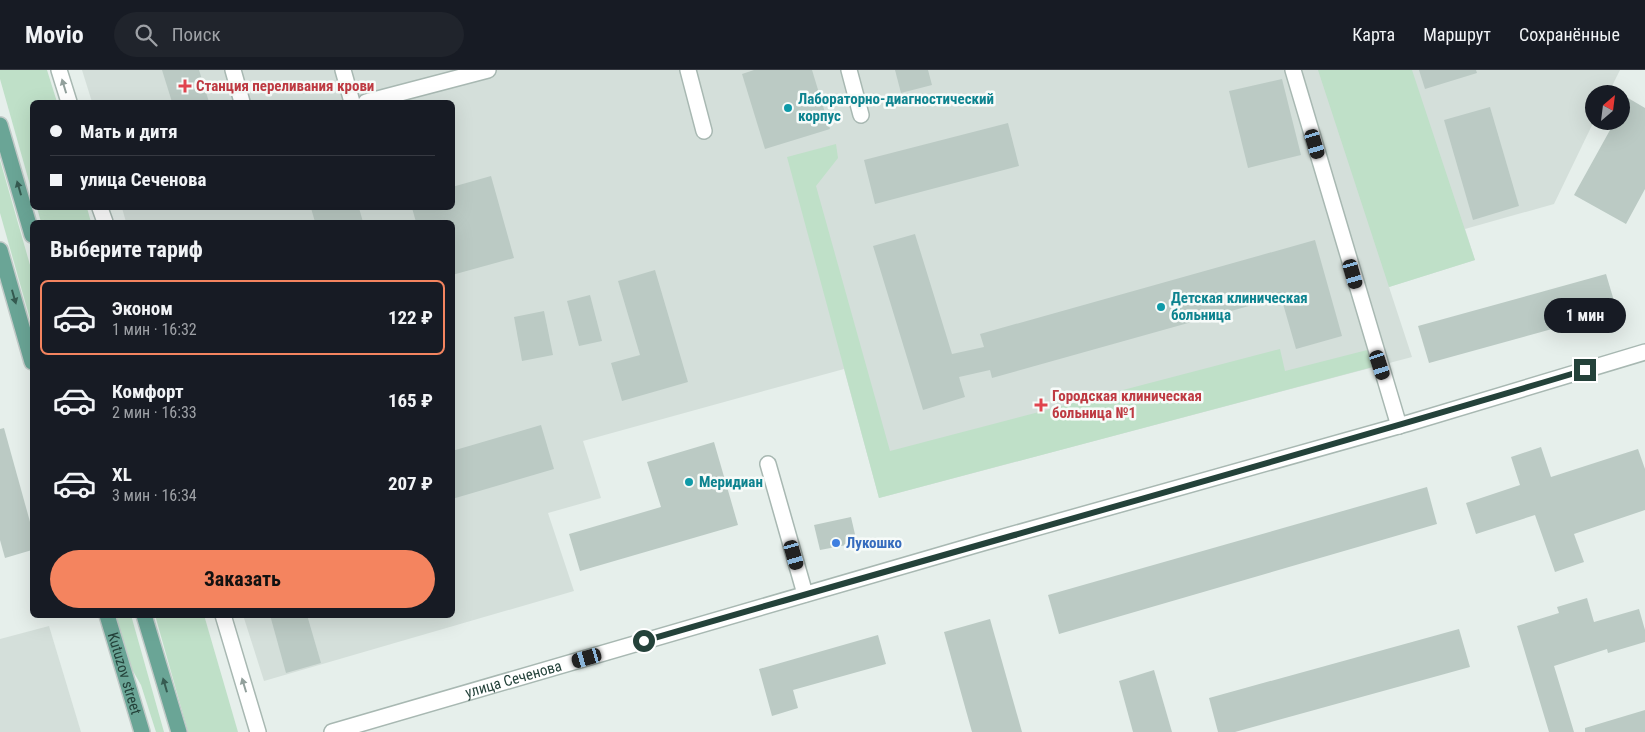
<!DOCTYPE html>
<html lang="ru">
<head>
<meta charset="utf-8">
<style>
  :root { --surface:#171b24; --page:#20242c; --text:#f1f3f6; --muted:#9ea1a6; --line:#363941; --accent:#f4845f }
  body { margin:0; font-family:"Roboto Condensed",sans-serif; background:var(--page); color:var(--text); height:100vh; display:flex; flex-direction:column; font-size:19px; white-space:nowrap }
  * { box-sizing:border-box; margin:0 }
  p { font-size:16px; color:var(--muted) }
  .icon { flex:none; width:28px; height:28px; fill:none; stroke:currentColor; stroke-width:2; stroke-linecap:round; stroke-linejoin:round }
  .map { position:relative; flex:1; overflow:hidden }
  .panel { position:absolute; left:30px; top:150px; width:425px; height:398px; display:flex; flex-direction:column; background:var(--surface); border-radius:8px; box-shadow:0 5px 20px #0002 }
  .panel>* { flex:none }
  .banner { position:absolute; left:30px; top:30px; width:425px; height:110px; border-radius:8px; box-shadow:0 5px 20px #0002; display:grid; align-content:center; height:110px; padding:0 20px; background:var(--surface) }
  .needle { width:32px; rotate:28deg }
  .tools { position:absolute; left:1585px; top:15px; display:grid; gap:10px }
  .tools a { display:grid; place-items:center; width:45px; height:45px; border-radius:50%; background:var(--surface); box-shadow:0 5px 20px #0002; font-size:25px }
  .end { position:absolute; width:22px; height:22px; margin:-11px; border:6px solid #24423a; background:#fff; box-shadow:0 0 0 2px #fff }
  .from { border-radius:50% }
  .bubble { position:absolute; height:35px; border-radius:18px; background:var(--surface); box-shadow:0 5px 20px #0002; font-size:16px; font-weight:700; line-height:35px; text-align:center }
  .car { position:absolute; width:15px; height:30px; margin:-15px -8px; border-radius:6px; box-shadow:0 0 4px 1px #0007; background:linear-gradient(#222 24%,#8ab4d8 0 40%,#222 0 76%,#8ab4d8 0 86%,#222 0) }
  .banner b { display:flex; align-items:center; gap:18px; height:48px; font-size:19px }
  .banner b+b { border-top:1px solid var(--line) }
  .banner i { width:12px; height:12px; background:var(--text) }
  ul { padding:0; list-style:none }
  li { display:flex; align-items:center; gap:15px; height:75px; margin:0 10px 8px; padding:0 10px; border:2px solid transparent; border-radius:8px }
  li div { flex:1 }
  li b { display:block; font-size:19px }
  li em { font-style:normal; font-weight:700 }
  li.active { border-color:var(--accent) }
  li>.icon { width:45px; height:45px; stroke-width:1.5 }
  h2 { padding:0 20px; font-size:22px; line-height:60px }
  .button { display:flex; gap:10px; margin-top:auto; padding:10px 20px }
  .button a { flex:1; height:58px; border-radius:30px; background:var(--accent); color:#111; font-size:20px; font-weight:700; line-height:58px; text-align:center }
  header { display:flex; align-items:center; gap:30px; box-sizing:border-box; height:70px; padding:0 25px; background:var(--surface); border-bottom:1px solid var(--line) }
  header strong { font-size:24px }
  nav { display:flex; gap:28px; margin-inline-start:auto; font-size:18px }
  .search { width:350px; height:45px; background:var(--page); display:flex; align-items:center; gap:12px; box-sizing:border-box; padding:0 18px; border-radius:28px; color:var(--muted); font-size:19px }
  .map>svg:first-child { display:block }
  .built { fill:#d4dfda }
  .green { fill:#bfe0c8 }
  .building { fill:#bbcac4 }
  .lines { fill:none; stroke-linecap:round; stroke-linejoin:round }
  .minor-casing { stroke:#a8b8b2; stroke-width:18 }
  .major-casing { stroke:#c2cac8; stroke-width:18 }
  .minor { stroke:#fff; stroke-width:15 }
  .major { stroke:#6aa596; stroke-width:15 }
  .oneway { fill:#92a09c }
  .oneway2 { fill:#365b51 }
  .route { stroke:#24423a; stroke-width:6 }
  .health-dot { fill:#e0444e; stroke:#f7fbf9; stroke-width:2 }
  .culture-dot { fill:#0f9aa8; stroke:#f7fbf9; stroke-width:2 }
  .shop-dot { fill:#3f7fe0; stroke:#f7fbf9; stroke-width:2 }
  .labels { text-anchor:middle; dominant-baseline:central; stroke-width:5; stroke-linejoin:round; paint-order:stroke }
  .health-label { font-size:15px; font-weight:bold; fill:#be3a42; stroke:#f7fbf9; text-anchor:start }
  .culture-label { font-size:15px; font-weight:bold; fill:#0d838f; stroke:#f7fbf9; text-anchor:start }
  .shop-label { font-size:15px; font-weight:bold; fill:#366cbe; stroke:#f7fbf9; text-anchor:start }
  .street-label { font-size:15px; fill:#24423a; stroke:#f7fbf9 }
</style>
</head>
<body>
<header>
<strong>Movio</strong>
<div class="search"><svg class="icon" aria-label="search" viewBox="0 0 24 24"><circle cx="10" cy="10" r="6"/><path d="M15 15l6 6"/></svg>Поиск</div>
<nav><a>Карта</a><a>Маршрут</a><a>Сохранённые</a></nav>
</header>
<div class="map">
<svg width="1645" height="662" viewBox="0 0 1645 662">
  <rect width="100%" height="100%" fill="#e6efeb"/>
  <!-- built -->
  <g class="built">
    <path d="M82,0h1538l-12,24h-14v27l-40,83 -89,25 10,31 -86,27 23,70 -533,141 -35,-129 -261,72 18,57 -53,15 26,78 -310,90 -21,-66h209v-393h-326l-4,-14h330v-106h-360z"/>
    <path d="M49,556l32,106h-81v-93z"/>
  </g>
  <!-- green -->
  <g class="green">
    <path d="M0,0h47l10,32h-25v90l-32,-113z"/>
    <path d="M1318,0h94l63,190 -86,27z"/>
    <path d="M836,74l2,14 -22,28 74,265 390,-102 5,22 90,-23 5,17 -501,133 -92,-341z"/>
    <path d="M0,90l32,112v54l-32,-113z"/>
    <path d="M37,138h50l4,14h-50z"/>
    <path d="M114,545h17l33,117h-8l-15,-47 -15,-26z"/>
    <path d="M155,545h49l34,117h-50z"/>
  </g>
  <!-- building -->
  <g class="building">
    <path d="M162,0h37l10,32h-37z"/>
    <path d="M754,0h58l18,59 -65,20 -23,-75z"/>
    <path d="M895,0h33l4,15 -31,8z"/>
    <path d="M1419,0h57l1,3 -52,16z"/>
    <path d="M1282,9l19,76 -53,13 -19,-77z"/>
    <path d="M1628,28l17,10v81l-19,35 -52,-29 41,-74h6v-10z"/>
    <path d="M1490,37l29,99 -46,14 -29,-100z"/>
    <path d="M1008,53l11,43 -144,38 -11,-44z"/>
    <path d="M491,106l23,82 -62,17v-53h-36l-4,-14h40v-21z"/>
    <path d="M311,138h48l4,14h-48z"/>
    <path d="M915,164l37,120 32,-7 -4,-13 335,-94 27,96 -46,13 -15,-52 -289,81 -2,-8 -31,7 6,20 -42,13 -50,-164z"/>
    <path d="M655,200l33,112 -66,19 -11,-38 29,-8 -22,-74z"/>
    <path d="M1606,204l11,37 -188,52 -11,-37z"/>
    <path d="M590,225l12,46 -23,5 -12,-45z"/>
    <path d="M544,241l9,44 -31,6 -8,-44z"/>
    <path d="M541,355l13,44 -102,30v-48z"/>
    <path d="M4,358l28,101v21l-27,8 -5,-18v-111z"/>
    <path d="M714,372l24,83 -158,46 -11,-37 92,-27 -14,-45z"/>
    <path d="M1541,377l10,30 87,-28 7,20v41l-71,24 10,28 -29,10 -20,-57 -59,19 -10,-31 54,-18 -9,-28z"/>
    <path d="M1427,417l10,37 -378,110 -11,-39z"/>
    <path d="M851,447l6,26 -37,7 -6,-25z"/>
    <path d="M1587,528l7,24 45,-13 6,21v12l-37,11 -1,-4 -53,17 20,66h-25l-32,-106 42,-13 -2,-6z"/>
    <path d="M270,545h37l14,48 -35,10z"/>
    <path d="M990,549l32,113h-50l-28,-100z"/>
    <path d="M1459,559l11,38 -235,65h-17l-9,-34z"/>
    <path d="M878,565l8,29 -93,26 5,18 -26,8 -13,-47z"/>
    <path d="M1154,600l18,62h-39l-14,-51z"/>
    <path d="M1645,640v22h-60v-4z"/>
  </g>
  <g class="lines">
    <!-- minor casing -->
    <g class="minor-casing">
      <g id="minor">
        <path d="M59,0l10,32"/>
        <path d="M233,0l9,32"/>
        <path d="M343,0l9,32"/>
        <path d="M688,0l16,61"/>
        <path d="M849,0l12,45"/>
        <path d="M1293,0l106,356"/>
        <path d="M366,32l122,-32"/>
        <path d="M100,138l5,14"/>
        <path d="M768,394l37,130"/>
        <path d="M223,545l35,117"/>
        <path id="s1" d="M332,662l650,-189 427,-120 236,-71"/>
      </g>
    </g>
    <!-- major casing -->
    <g class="major-casing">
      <g id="major">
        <path d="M0,55l32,110"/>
        <path d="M0,180l32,112"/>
        <path id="s2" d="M107,545l35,117"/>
        <path d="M144,545l35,117"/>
      </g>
    </g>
    <!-- minor -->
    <use href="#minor" class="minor"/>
    <!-- major -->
    <use href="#major" class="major"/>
  </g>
  <!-- one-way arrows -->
  <defs><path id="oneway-solid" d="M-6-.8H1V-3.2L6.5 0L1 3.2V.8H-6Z" transform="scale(1.25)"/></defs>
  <g class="oneway">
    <use href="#oneway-solid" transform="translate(64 16) rotate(-107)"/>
    <use href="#oneway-solid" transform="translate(244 615) rotate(-107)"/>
  </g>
  <g class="oneway2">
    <use href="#oneway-solid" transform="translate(19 118) rotate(-106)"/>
    <use href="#oneway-solid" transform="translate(14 227) rotate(74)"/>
    <use href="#oneway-solid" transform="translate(165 615) rotate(-106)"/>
  </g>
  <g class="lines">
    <!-- route -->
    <path class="route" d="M644,571c313,-91 628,-177 941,-271"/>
  </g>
  <!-- markers -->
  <g class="health-dot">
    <path d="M182.5 8.5h5v5h5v5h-5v5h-5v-5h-5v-5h5z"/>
    <path d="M1038.5 327.5h5v5h5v5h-5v5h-5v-5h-5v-5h5z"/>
  </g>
  <g class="culture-dot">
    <circle cx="788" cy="38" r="5"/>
    <circle cx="1161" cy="237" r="5"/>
    <circle cx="689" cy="412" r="5"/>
  </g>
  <circle class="shop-dot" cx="836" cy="473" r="5"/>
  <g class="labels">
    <!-- health labels -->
    <g class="health-label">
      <text x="196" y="16">Станция переливания крови</text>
      <text x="1052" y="326">Городская клиническая<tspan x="1052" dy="17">больница №1</tspan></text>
    </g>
    <!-- culture labels -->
    <g class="culture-label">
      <text x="798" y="29">Лабораторно-диагностический<tspan x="798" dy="17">корпус</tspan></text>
      <text x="1171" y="228">Детская клиническая<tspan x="1171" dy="17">больница</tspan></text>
      <text x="699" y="412">Меридиан</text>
    </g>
    <!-- shop labels -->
    <g class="shop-label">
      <text x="846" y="473">Лукошко</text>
    </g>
    <!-- street labels -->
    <g class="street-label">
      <text stroke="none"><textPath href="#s2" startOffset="61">Kutuzov street</textPath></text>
      <text stroke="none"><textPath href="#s1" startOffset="189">улица Сеченова</textPath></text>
    </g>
  </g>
</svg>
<div class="tools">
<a><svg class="needle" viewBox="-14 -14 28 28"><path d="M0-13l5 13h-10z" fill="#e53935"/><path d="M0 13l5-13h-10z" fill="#9ea1a6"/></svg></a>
</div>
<i class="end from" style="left:644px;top:571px"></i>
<i class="end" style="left:1585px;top:300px"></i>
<div class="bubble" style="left:1544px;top:228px;width:82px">1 мин</div>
<i class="car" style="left:1315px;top:74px;rotate:163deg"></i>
<i class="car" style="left:1353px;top:204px;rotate:164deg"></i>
<i class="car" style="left:1380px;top:295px;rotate:162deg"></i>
<i class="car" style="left:794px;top:485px;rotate:164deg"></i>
<i class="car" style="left:587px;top:588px;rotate:254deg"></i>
<div class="banner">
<b><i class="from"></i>Мать и дитя</b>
<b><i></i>улица Сеченова</b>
</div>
<section class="panel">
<h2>Выберите тариф</h2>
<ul>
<li class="active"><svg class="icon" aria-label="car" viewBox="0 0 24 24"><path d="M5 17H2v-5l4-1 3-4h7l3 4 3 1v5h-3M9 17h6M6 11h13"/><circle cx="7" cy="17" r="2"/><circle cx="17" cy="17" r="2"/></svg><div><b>Эконом</b><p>1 мин · 16:32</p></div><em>122 ₽</em></li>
<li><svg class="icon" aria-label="car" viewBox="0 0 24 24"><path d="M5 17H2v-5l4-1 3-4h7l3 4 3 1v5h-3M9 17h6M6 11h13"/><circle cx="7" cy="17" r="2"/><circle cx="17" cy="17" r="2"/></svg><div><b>Комфорт</b><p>2 мин · 16:33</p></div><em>165 ₽</em></li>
<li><svg class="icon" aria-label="car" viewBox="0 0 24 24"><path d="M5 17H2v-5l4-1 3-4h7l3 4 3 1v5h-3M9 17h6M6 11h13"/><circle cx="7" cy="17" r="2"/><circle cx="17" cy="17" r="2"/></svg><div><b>XL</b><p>3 мин · 16:34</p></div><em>207 ₽</em></li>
</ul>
<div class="button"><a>Заказать</a></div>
</section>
</div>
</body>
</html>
